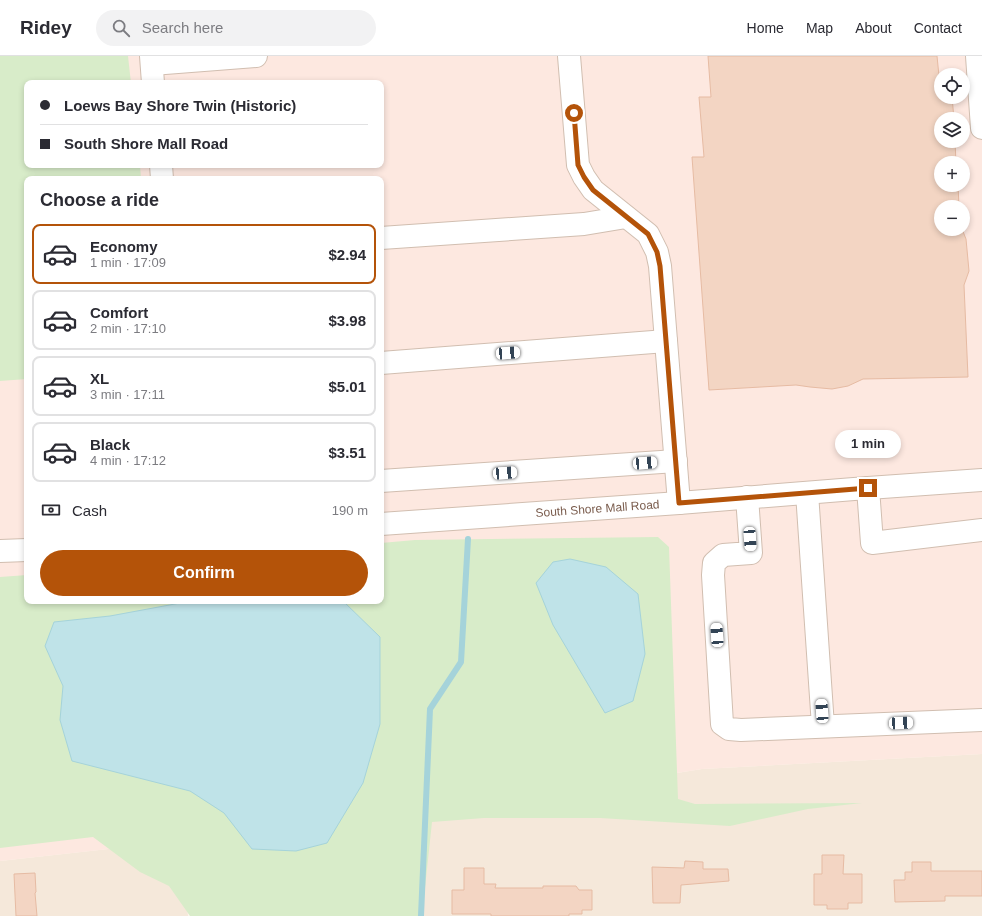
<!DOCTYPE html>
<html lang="en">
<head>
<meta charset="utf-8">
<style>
  :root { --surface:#fff; --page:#f2f2f3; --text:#2b2b33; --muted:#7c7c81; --line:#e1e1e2; --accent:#b45309 }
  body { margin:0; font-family:Helvetica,sans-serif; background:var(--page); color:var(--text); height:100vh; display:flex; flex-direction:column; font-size:15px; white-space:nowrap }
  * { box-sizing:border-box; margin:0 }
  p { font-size:13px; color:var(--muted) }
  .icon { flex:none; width:22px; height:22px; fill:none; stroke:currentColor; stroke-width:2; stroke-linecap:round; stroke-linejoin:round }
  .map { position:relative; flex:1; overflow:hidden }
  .side { position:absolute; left:24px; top:120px; width:360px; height:428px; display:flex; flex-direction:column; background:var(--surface); border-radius:8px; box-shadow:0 2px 6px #0003 }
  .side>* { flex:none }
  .guide { position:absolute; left:24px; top:24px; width:360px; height:88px; border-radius:8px; box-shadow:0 2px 6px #0003; display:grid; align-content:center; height:88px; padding:0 16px; background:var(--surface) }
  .tools { position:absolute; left:934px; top:12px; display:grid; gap:8px }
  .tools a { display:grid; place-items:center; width:36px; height:36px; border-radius:50%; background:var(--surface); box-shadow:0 2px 6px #0003; font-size:20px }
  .end { position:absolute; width:18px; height:18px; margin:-9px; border:5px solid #b45309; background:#fff; box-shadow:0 0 0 2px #fff }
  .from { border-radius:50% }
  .bubble { position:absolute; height:28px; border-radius:14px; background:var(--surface); box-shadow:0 2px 6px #0003; font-size:13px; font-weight:800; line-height:28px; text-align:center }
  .car { position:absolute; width:12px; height:24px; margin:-12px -6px; border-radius:5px; box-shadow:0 0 3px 1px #0007; background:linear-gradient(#fff 24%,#345 0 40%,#fff 0 76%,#345 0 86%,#fff 0) }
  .guide b { display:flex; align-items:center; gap:14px; height:38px; font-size:15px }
  .guide b+b { border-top:1px solid var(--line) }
  .guide i { width:10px; height:10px; background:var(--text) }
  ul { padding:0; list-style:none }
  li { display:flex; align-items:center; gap:12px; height:60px; margin:0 8px 6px; padding:0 8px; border:2px solid var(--line); border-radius:8px }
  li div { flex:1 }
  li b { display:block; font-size:15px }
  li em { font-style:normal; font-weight:800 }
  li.selected { border-color:var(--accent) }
  li>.icon { width:36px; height:36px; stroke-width:1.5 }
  h2 { padding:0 16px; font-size:18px; line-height:48px }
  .pay { display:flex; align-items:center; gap:10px; height:44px; padding:0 16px; font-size:15px }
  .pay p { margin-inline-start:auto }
  .primary-button { display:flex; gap:8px; margin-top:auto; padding:8px 16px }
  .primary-button a { flex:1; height:46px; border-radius:24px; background:var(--accent); color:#fff; font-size:16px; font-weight:800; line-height:46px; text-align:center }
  header { display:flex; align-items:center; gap:24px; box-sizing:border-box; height:56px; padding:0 20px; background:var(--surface); border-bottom:1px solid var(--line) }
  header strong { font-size:19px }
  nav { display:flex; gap:22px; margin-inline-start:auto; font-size:14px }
  .search { width:280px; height:36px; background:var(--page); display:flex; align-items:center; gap:10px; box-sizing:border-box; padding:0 14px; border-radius:22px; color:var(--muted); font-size:15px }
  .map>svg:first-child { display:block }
  .residential { fill:#f5e8da }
  .commercial { fill:#fde8e0; fill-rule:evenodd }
  .green { fill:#d8ecc9 }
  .water { fill:#bfe3e8; stroke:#a5d3da }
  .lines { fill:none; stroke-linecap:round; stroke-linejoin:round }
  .stream { stroke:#a5d3da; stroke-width:6 }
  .building { fill:#f3d5c3; stroke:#e6bba3 }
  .minor-casing { stroke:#d1beb0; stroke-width:24 }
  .minor { stroke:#fff; stroke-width:22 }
  .route { stroke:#b45309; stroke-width:5 }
  .labels { text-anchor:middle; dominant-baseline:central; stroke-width:4; stroke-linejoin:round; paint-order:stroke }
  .street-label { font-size:12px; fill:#7a5c4d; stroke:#fffaf3 }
</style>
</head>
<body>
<header>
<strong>Ridey</strong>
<div class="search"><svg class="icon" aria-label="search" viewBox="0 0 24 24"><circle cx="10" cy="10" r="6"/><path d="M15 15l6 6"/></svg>Search here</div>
<nav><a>Home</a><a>Map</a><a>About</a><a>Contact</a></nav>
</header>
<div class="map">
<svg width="982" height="860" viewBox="0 0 982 860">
  <rect width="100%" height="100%" fill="#fdf6ec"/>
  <!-- residential -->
  <g class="residential">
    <path d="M982,698v162h-581l-3,-99 304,-48z"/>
    <path d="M180,785l8,75h-188v-55z"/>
  </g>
  <!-- commercial -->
  <path class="commercial" d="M0,0h982v698l-280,15 -304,48 -398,44zM941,19h22v22h-22zM27,27h354v82h-354zM941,63h22v22h-22zM941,107h22v22h-22zM27,123h354v422h-354zM941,151h22v22h-22z"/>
  <!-- green -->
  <g class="green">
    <path d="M0,0h128l3,27h-104v82h113l1,14h-114v200l-27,2z"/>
    <path d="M658,481l11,10 9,252 17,5 167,-1 -54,6 -78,17 -130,-8h-116l-52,4 -10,94h-232l-21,-30 -29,-14 -47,-35 -93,11v-271l27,-2v26h354v-58l34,-3z"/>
  </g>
  <!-- water -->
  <g class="water">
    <path d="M570,503l36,8 32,27 7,60 -12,47 -28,12 -52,-88 -17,-42 17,-21z"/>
    <path d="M191,545h152l37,36v87l-17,59 -36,60 -31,8 -44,-2 -28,-36 -34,-22 -118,-30 -12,-41 3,-34 -18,-40 9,-24 56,-6z"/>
  </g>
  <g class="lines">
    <!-- stream -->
    <path class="stream" d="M421,860l9,-207 31,-47 7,-123"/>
  </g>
  <!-- building -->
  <g class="building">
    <path d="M708,0h229l2,20h2v21h11l2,22h-13v22h14l1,22h-15v22h17l1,22h-18v22h21l4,10 3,32 -5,14 4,92 -105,2 -15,7 -16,3 -22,-2 -14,-2 -87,5 -17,-233h12l-5,-60h12z"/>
    <path d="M822,799h22l-1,19h19v29h-14v6h-21v-4h-13v-31h8z"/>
    <path d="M685,805l18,1v7h25l1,12 -48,4 -1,18h-27l-1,-36 32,1z"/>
    <path d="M912,806h19v9h51v25h-37v5l-50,1 -1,-22h11v-8h7z"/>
    <path d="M464,812h20v16h12l-1,4h48v-2h33l3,4h13v20h-10v4h-13v2h-78v-2h-39v-24h12z"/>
    <path d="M35,817l1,19 -1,1 2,23h-21l-2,-42z"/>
  </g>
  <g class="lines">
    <!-- minor casing -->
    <g class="minor-casing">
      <g id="minor">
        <path d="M151,0l2,27"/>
        <path d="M569,0l9,109 6,12 9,13 55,44 9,18 3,14 19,237"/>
        <path d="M977,0l5,72"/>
        <path d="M152,8l104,-8"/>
        <path d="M161,109l1,14"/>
        <path d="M381,182l203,-14 42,-7"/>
        <path d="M381,307l285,-22"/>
        <path d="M381,425l295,-20"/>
        <path d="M868,432l4,55 110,-13"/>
        <path d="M807,437l16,233"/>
        <path d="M747,441l4,56 -28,2 -9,8 -1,12 9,149 7,5 12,1 241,-10"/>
        <path id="s1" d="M381,468l298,-21 175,-14 128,-9"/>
        <path d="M0,495l27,-1"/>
      </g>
    </g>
    <!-- minor -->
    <use href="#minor" class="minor"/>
  </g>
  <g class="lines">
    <!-- route -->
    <path class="route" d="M574,57l4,52 6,12 9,13 55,44 9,18 3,14 19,237 189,-15"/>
  </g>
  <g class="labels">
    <!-- street labels -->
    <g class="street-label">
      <text stroke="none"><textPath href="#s1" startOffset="217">South Shore Mall Road</textPath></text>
    </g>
  </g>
</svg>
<div class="tools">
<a><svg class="icon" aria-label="locate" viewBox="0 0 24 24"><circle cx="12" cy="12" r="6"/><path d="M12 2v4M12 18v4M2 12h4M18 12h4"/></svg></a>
<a><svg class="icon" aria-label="layers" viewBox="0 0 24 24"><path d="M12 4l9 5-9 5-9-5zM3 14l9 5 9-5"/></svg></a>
<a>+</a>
<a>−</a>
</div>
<i class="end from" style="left:574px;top:57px"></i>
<i class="end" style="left:868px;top:432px"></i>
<div class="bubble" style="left:835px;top:374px;width:66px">1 min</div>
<i class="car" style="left:508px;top:297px;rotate:86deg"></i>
<i class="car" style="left:645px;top:407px;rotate:86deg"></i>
<i class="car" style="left:505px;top:417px;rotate:86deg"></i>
<i class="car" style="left:750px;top:483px;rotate:176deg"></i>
<i class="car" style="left:717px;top:579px;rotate:356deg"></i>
<i class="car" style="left:822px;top:655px;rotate:356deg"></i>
<i class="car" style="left:901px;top:667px;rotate:87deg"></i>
<div class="guide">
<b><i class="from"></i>Loews Bay Shore Twin (Historic)</b>
<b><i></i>South Shore Mall Road</b>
</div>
<section class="side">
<h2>Choose a ride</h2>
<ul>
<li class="selected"><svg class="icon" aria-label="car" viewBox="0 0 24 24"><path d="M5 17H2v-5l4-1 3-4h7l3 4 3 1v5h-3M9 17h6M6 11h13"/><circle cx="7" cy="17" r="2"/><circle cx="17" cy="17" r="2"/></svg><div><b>Economy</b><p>1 min · 17:09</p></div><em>$2.94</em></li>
<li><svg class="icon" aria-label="car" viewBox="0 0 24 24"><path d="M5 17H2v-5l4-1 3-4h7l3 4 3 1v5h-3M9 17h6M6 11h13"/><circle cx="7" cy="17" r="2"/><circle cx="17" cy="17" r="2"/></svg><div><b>Comfort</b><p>2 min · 17:10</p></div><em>$3.98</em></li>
<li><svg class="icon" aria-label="car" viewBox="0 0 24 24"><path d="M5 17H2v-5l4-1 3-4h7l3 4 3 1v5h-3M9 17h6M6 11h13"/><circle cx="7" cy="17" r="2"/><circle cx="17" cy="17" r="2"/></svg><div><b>XL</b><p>3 min · 17:11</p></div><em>$5.01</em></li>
<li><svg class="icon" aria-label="car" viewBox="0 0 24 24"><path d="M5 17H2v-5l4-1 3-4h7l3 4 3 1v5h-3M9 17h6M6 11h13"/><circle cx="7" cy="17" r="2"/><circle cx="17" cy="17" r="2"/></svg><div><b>Black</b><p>4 min · 17:12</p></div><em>$3.51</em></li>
</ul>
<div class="pay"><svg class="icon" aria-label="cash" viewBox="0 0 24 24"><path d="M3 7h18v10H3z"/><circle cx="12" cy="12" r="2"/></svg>Cash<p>190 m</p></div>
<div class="primary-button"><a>Confirm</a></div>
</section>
</div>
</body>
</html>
